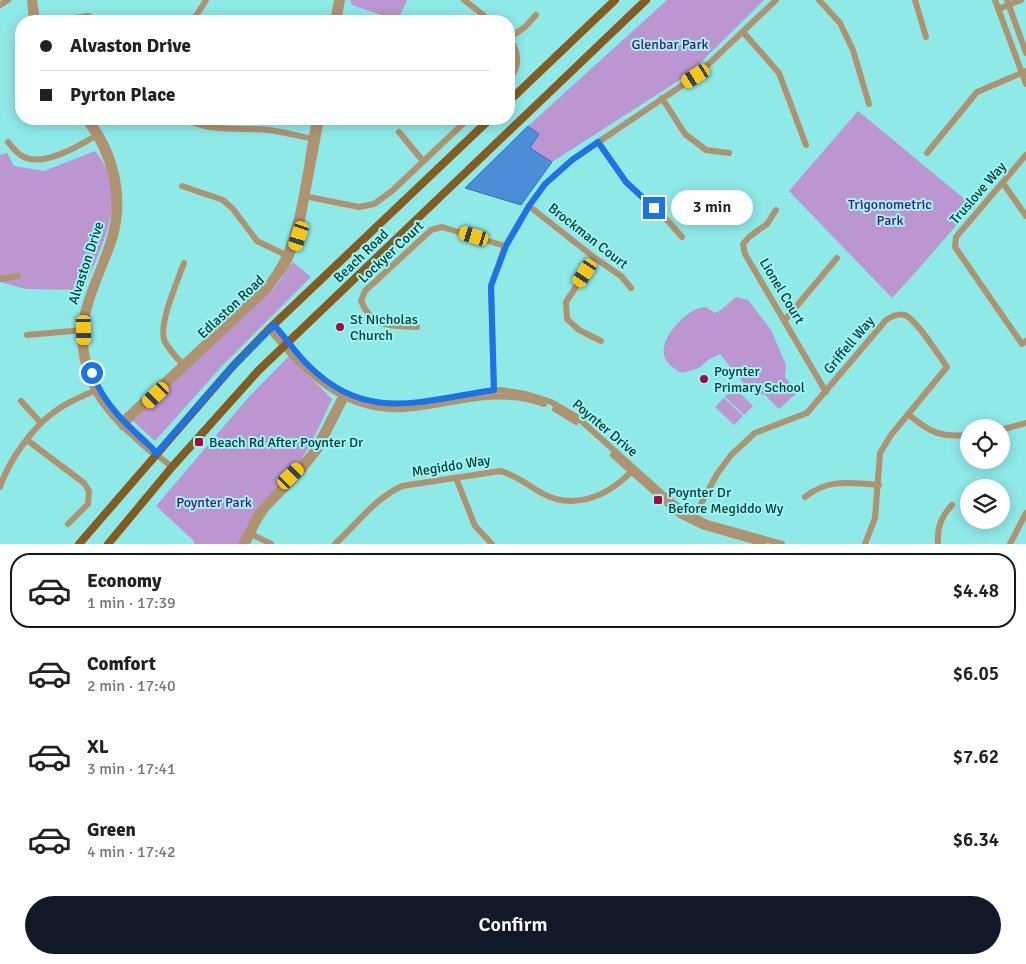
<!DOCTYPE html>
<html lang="en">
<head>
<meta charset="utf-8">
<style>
  :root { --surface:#fff; --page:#f6f6f6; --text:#202124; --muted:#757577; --line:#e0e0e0; --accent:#111827 }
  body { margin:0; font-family:Signika,sans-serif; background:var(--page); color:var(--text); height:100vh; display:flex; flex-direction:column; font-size:19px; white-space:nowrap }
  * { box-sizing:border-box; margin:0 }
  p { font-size:16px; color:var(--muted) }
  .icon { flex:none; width:28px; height:28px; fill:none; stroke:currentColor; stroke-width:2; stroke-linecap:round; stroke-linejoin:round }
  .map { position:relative; height:544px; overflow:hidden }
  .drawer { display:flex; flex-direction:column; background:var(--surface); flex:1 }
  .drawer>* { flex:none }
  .guide { position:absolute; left:15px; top:15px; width:500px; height:110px; border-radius:20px; box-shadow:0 2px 12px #0003; display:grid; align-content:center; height:110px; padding:0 25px; background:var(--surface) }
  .tools { position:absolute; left:960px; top:419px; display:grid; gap:10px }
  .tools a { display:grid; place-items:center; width:50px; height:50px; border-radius:50%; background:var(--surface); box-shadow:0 2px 12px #0003; font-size:25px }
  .end { position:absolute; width:22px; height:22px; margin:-11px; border:6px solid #1a73e8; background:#fff; box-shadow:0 0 0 2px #fff }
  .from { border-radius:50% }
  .bubble { position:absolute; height:35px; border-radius:18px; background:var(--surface); box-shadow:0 2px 12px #0003; font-size:16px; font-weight:600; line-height:35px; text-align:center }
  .car { position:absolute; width:15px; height:30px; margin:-15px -8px; border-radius:6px; box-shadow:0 0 4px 1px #0007; background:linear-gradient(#f5c518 24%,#345 0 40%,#f5c518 0 76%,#345 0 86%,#f5c518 0) }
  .guide b { display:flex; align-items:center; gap:18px; height:48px; font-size:19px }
  .guide b+b { border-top:1px solid var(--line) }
  .guide i { width:12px; height:12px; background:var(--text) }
  ul { padding:9px 0 0; list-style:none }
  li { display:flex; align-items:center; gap:15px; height:75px; margin:0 10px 8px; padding:0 15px; border:2px solid transparent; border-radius:20px }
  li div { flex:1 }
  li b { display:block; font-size:19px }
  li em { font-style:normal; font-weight:600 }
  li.selected { border-color:var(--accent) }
  li>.icon { width:45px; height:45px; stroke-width:1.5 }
  .button { display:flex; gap:10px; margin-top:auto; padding:10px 25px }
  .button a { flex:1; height:58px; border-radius:30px; background:var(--accent); color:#fff; font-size:20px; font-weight:600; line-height:58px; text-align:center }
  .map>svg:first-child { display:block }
  .green { fill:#bc96d1 }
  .water { fill:#4b8dd9; stroke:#3873a8 }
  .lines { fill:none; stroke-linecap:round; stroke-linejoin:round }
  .minor { stroke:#af9370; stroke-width:6 }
  .major { stroke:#845c21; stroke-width:8 }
  .route { stroke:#1a73e8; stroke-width:6 }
  .poi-dot { fill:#a50b3b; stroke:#9bf6f4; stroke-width:2 }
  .labels { text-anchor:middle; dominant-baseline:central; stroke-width:4; stroke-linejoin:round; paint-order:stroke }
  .park-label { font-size:14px; fill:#590e76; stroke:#9bf6f4 }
  .street-label { font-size:14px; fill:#0d3534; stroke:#9bf6f4 }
  .poi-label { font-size:14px; fill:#0d3534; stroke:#9bf6f4; text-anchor:start }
</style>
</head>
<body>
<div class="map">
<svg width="1026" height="544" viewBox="0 0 1026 544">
  <rect width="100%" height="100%" fill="#8ee9e7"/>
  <!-- green -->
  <g class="green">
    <path d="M350,0h57l-8,18 -3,2 -44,-15z"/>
    <path d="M667,0h97l-75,74 -137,88 -22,-14 9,-14 -11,-8z"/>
    <path d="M858,111l115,95c-27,31 -53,62 -81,92l-103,-107z"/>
    <path d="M95,151c9,10 17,28 18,43 1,29 -18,70 -31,96l-56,-1 -26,-7v-127l7,-2 7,13 30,5z"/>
    <path d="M293,262l18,15 -89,89 -67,75 -22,-20 141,-133z"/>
    <path d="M736,297l12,3 23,30 15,35 -1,12 13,15 -19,17 -15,-15 -10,2 -34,-42 -12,6 -9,8 -17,5c-25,-12 -22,-29 -6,-48 5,-5 12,-12 18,-15 4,-2 8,-2 12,-3l9,6 7,-4z"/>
    <path d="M289,356l43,43c-11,23 -21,48 -36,68 -20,25 -47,46 -57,77h-45v-3l-38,-35 91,-107z"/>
    <path d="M734,387l19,19 -9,9 -19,-18z"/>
    <path d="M724,398l19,18 -9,9 -19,-18z"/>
  </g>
  <!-- water -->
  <path class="water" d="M528,126l11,8 -9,14 22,14 -31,43 -56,-17z"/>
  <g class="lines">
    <!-- minor -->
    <g class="minor">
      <path d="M30,0l2,21"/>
      <path d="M34,0l3,21"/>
      <path d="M464,0l27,21"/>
      <path d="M819,0l21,23 13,27 16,54"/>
      <path d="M915,0l11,37"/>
      <path d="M995,0l31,84"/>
      <path d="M1007,0l19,53"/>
      <path d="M0,5l8,-5"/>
      <path d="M998,9l23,-9"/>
      <path d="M53,21l35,-5 13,5"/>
      <path d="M193,21l13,-21"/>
      <path d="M333,21l4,-21"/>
      <path d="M338,21l4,-21"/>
      <path d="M743,32l36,41 27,72"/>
      <path d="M509,38c10,14 12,27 0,42"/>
      <path d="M509,38l16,-11 11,-12"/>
      <path d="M662,98l23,36 21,16 23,3"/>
      <path d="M84,119c26,34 38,76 26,118 -15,53 -45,84 -21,142 12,30 37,51 61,72l6,3 16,13"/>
      <path d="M90,119c28,37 38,85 21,129 -13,35 -31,66 -25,105 5,27 20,53 41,71 10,10 22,18 29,30"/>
      <path d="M185,119c28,14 55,8 84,11 16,2 31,7 46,9"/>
      <path d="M399,132l24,29"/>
      <path d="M8,142c4,5 9,11 14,14 20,12 57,-10 75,-21"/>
      <path d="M598,142l28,40 42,39 14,16"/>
      <path d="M927,153l50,-61 49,-21"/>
      <path d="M1026,155l-70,82 -1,10 67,97 4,-3"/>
      <path d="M1003,183l23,33"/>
      <path d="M182,186l41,14 10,9 24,32 33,16"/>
      <path d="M304,196l55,11 15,-3 18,-13 76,-72"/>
      <path d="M529,206l66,52 26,18 10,12"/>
      <path d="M776,210l-9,14 -18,13 -6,7 2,10 81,138"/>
      <path d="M595,258l-29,44 1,17 12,11 22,11"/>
      <path d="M184,263c-6,17 -27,63 -19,79 5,9 13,17 20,25"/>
      <path d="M0,279l18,-3"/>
      <path d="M785,320l52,-62"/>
      <path d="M274,325l34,41 18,15 17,11 18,7 24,5 18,1 97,-15 26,4 25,8 26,15 88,79 22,17 20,10 75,21"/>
      <path d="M417,327c-25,-1 -45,1 -56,-26l4,-10 66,-61 11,-3 63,19"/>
      <path d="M269,329c36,43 74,84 135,80 18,-1 36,-5 53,-8 29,-5 58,-8 87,3"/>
      <path d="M27,335l56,-5"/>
      <path d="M494,395l-3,-109 14,-40 24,-40 16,-22 27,-24 124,-84 80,-76"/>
      <path d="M21,401l20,22"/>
      <path d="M555,409l21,13"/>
      <path d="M908,414c22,19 32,23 61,21"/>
      <path d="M119,423l146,-136c26,-30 32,-65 39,-103 4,-22 7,-44 11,-65"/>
      <path d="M122,427l145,-136 20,-26 12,-29 22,-117"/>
      <path d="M1001,430l25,-7"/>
      <path d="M27,440l57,43 5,8 -1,13 -20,20"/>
      <path d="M613,455l67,60 22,11 62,18"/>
      <path d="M456,478l19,48 17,18"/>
      <path d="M0,487c9,-27 33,-61 57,-77 12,-9 28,-15 42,-21"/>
      <path d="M805,497c24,-19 45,-14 74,-12"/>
      <path d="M692,521l25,-47 14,-19 24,-22 52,-20 79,-93c6,-4 12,-7 19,-5 12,5 34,41 42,52l-56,68 -11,18 -5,65 -10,26"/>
      <path d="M251,534l20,10"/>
      <path d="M241,544l17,-32 42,-46 14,-17 29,-56"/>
      <path d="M247,544l11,-23 8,-12 35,-36 18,-23 28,-55"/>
      <path d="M335,544c22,-20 39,-45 67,-58l98,-15c16,4 26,13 40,21 33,20 68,4 92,-21"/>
      <path d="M938,544c-1,-17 3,-27 14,-39"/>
      <path d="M1010,544l16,-31"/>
    </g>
    <!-- major -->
    <g class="major">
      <path d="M509,101l106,-101"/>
      <path d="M79,544l154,-178 36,-37 221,-210"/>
      <path d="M108,544l64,-77 87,-97 387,-370"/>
    </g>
  </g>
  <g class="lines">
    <!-- route -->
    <path class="route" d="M92,373c12,32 36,53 60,75l4,6 77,-88 41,-41c12,13 22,29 35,41 58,58 114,34 185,24l-3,-104 15,-40 23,-40 16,-22 27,-24 26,-18 28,40 28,26"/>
  </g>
  <!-- markers -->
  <g class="poi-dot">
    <circle cx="340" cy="327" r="5"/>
    <circle cx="704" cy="379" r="5"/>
    <rect x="194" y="437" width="10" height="10" rx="2.5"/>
    <rect x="653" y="495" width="10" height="10" rx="2.5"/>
  </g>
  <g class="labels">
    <!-- park labels -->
    <g class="park-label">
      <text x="670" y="44">Glenbar Park</text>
      <text x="890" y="204">Trigonometric<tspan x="890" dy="16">Park</tspan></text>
      <text x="214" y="502">Poynter Park</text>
    </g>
    <!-- street labels -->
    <g class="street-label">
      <text transform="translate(978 193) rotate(-49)">Truslove Way</text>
      <text transform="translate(588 236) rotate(38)">Brockman Court</text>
      <text transform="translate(391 252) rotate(-43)">Lockyer Court</text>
      <text transform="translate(361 256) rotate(-44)">Beach Road</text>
      <text transform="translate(86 263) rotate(-72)">Alvaston Drive</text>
      <text transform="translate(782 291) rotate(59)">Lionel Court</text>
      <text transform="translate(231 307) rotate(-43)">Edlaston Road</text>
      <text transform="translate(849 345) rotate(-50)">Griffell Way</text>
      <text transform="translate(605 428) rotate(40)">Poynter Drive</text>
      <text transform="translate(451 466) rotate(-9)">Megiddo Way</text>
    </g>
    <!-- poi labels -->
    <g class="poi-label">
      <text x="350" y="319">St Nicholas<tspan x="350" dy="16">Church</tspan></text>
      <text x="714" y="371">Poynter<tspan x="714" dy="16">Primary School</tspan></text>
      <text x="209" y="442">Beach Rd After Poynter Dr</text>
      <text x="668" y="492">Poynter Dr<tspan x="668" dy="16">Before Megiddo Wy</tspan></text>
    </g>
  </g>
</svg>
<div class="tools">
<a><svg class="icon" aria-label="locate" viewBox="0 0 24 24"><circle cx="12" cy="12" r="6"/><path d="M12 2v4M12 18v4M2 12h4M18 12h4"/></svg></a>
<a><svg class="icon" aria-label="layers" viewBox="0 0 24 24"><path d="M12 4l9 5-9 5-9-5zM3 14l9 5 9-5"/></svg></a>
</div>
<i class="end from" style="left:92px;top:373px"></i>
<i class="end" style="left:654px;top:208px"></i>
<div class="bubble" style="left:671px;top:190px;width:82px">3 min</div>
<i class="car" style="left:696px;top:76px;rotate:237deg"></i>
<i class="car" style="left:299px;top:236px;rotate:198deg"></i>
<i class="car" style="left:474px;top:236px;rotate:287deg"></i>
<i class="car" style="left:585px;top:273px;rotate:213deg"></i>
<i class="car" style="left:84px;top:330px;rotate:178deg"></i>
<i class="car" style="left:156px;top:395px;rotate:226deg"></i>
<i class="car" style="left:291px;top:476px;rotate:45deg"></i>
<div class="guide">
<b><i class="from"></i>Alvaston Drive</b>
<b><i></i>Pyrton Place</b>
</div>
</div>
<section class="drawer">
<ul>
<li class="selected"><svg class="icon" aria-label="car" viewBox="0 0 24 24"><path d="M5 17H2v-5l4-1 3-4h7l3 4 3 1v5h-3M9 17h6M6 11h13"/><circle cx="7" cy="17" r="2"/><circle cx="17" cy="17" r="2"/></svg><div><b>Economy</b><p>1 min · 17:39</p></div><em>$4.48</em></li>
<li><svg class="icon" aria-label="car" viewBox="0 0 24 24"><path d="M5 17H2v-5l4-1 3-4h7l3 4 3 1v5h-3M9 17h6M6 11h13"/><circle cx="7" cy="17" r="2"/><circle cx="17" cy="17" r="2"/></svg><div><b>Comfort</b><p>2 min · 17:40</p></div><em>$6.05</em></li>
<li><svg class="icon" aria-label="car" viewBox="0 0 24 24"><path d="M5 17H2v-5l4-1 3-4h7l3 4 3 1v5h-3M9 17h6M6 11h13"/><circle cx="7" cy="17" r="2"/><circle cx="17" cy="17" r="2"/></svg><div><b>XL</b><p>3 min · 17:41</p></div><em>$7.62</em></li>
<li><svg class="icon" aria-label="car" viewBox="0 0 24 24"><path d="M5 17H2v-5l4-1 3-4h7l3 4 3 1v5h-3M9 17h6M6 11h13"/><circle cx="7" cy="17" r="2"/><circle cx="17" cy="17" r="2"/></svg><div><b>Green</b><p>4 min · 17:42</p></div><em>$6.34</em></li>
</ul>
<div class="button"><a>Confirm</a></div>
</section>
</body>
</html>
